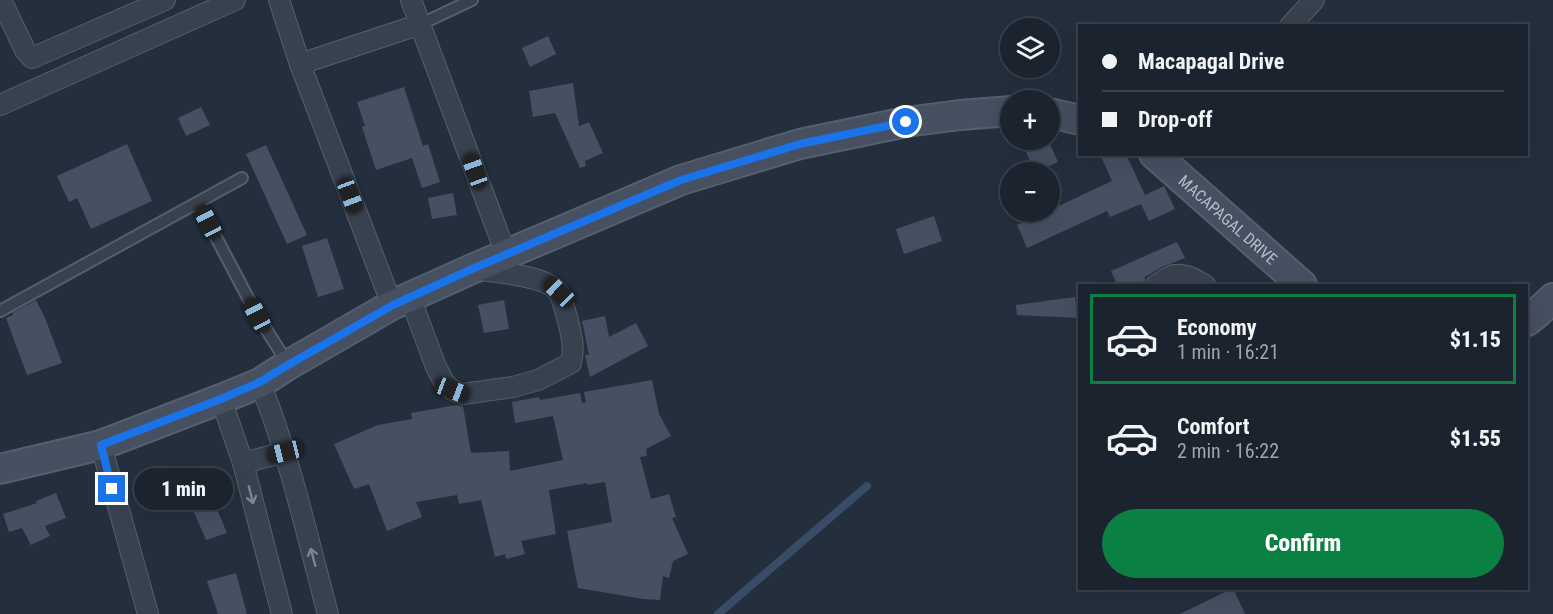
<!DOCTYPE html>
<html lang="en">
<head>
<meta charset="utf-8">
<style>
  :root { --surface:#1b232e; --page:#282f3a; --text:#f1f3f6; --muted:#a0a4aa; --line:#39404a; --accent:#0b8043 }
  body { margin:0; font-family:"Roboto Condensed",sans-serif; background:var(--page); color:var(--text); height:100vh; display:flex; flex-direction:column; font-size:22px; white-space:nowrap }
  * { box-sizing:border-box; margin:0 }
  p { font-size:20px; color:var(--muted) }
  .icon { flex:none; width:33px; height:33px; fill:none; stroke:currentColor; stroke-width:2; stroke-linecap:round; stroke-linejoin:round }
  .map { position:relative; flex:1; overflow:hidden }
  .drawer { position:absolute; left:1078px; top:284px; width:450px; height:306px; display:flex; flex-direction:column; background:var(--surface); border-radius:0px; box-shadow:0 6px 24px #0002,0 0 0 2px var(--line) }
  .drawer>* { flex:none }
  .hud { position:absolute; left:1078px; top:24px; width:450px; height:132px; border-radius:0px; box-shadow:0 6px 24px #0002,0 0 0 2px var(--line); display:grid; align-content:center; height:132px; padding:0 24px; background:var(--surface) }
  .tools { position:absolute; left:1000px; top:18px; display:grid; gap:12px }
  .tools a { display:grid; place-items:center; width:60px; height:60px; border-radius:50%; background:var(--surface); box-shadow:0 6px 24px #0002,0 0 0 2px var(--line); font-size:30px }
  .end { position:absolute; width:27px; height:27px; margin:-14px; border:8px solid #1a73e8; background:#fff; box-shadow:0 0 0 3px #fff }
  .from { border-radius:50% }
  .bubble { position:absolute; height:42px; border-radius:21px; background:var(--surface); box-shadow:0 6px 24px #0002,0 0 0 2px var(--line); font-size:20px; font-weight:800; line-height:42px; text-align:center }
  .car { position:absolute; width:18px; height:36px; margin:-18px -9px; border-radius:8px; box-shadow:0 0 4px 2px #0007; background:linear-gradient(#222 24%,#8ab4d8 0 40%,#222 0 76%,#8ab4d8 0 86%,#222 0) }
  .hud b { display:flex; align-items:center; gap:21px; height:57px; font-size:22px }
  .hud b+b { border-top:2px solid var(--line) }
  .hud i { width:15px; height:15px; background:var(--text) }
  ul { padding:10px 0 0; list-style:none }
  li { display:flex; align-items:center; gap:18px; height:90px; margin:0 12px 9px; padding:0 12px; border:3px solid transparent; border-radius:0px }
  li div { flex:1 }
  li b { display:block; font-size:22px }
  li em { font-style:normal; font-weight:800 }
  li.selected { border-color:var(--accent) }
  li>.icon { width:54px; height:54px; stroke-width:1.5 }
  .primary-button { display:flex; gap:12px; margin-top:auto; padding:12px 24px }
  .primary-button a { flex:1; height:69px; border-radius:36px; background:var(--accent); color:#fff; font-size:24px; font-weight:800; line-height:69px; text-align:center }
  .map>svg:first-child { display:block }
  .lines { fill:none; stroke-linecap:round; stroke-linejoin:round }
  .stream { stroke:#394c67; stroke-width:8 }
  .building { fill:#455162 }
  .lane-casing { stroke:#565f6c; stroke-width:14 }
  .street-casing { stroke:#565f6c; stroke-width:22 }
  .secondary-casing { stroke:#565f6c; stroke-width:32 }
  .lane { stroke:#38414e; stroke-width:10 }
  .street { stroke:#38414e; stroke-width:20 }
  .secondary { stroke:#465061; stroke-width:28 }
  .oneway { stroke:#7c8592 }
  .route { stroke:#1a73e8; stroke-width:8 }
  .labels { text-anchor:middle; dominant-baseline:central; stroke-width:5; stroke-linejoin:round; paint-order:stroke }
  .street-label { font-size:16px; fill:#b4bcc9; stroke:#1d2633 }
</style>
</head>
<body>
<div class="map">
<svg width="1553" height="614" viewBox="0 0 1553 614">
  <rect width="100%" height="100%" fill="#242f3e"/>
  <g class="lines">
    <!-- stream -->
    <path class="stream" d="M718,614l149,-128"/>
  </g>
  <!-- building -->
  <g class="building">
    <path d="M548,36l8,18 -26,13 -8,-19z"/>
    <path d="M573,83l6,43 10,-4 14,31 -18,8 1,5 -6,2 -25,-55 -22,4 -4,-26z"/>
    <path d="M404,87l19,59 5,-2 12,38 -18,6 -10,-30 -36,12 -14,-43 3,-1 -8,-24z"/>
    <path d="M201,107l9,18 -24,11 -8,-18z"/>
    <path d="M1048,140l10,22 -23,10 -10,-22z"/>
    <path d="M127,144l25,57 -61,28 -14,-31 -8,4 -12,-26z"/>
    <path d="M266,145l41,90 -20,9 -41,-90z"/>
    <path d="M1100,154h26l19,41 19,-9 11,23 -26,12 -8,-17 -31,13 -3,-6 -80,37 -10,-23 29,-13h4v-2l62,-29z"/>
    <path d="M453,193l4,22 -25,4 -4,-21z"/>
    <path d="M934,216l8,25 -38,13 -8,-25z"/>
    <path d="M327,238l17,51 -26,8 -16,-51z"/>
    <path d="M1177,242l8,16 -23,9 -17,10v4l-9,4h-19l-6,-14z"/>
    <path d="M1075,297l3,21 -61,-3 -1,-10z"/>
    <path d="M36,300l9,18 17,45 -35,12 -21,-57 7,-3 -1,-2z"/>
    <path d="M504,300l5,29 -25,4 -6,-28z"/>
    <path d="M605,316l4,21 27,-14 12,23 -58,31 -5,-22h4l-7,-34z"/>
    <path d="M652,380l7,34 12,22 -25,13 1,7 -7,1 11,42 18,-5 7,23 -4,1 16,36 -15,7 -4,17 -6,-2 -3,24 -17,-1 -65,-11 -11,-57 45,-9 -7,-40 -18,3v-2l-38,7 7,44 -35,7 4,13 -19,5 -1,-5 -10,3 -14,-57 -22,4 -2,-9 -41,7 6,15 -35,14 -18,-47 -15,5 -20,-45 44,-19 34,-6 -1,-6 46,-8 6,1 8,47 38,-2 1,20 53,-11 -10,-44 -38,7 -3,-21 27,-5 1,3 40,-7 2,10 4,-1 -2,-10z"/>
    <path d="M203,468l2,7 5,-2 8,20 -7,2 16,38 -21,7 -25,-58 4,-1 -3,-6z"/>
    <path d="M56,493l10,25 -21,8 5,10 -19,9 -9,-17 -13,4 -6,-18 34,-11 -1,-2z"/>
    <path d="M236,573l11,41h-29l-11,-33z"/>
    <path d="M1233,588l12,26h-65z"/>
  </g>
  <g class="lines">
    <!-- lane casing -->
    <g class="lane-casing">
      <g id="lane">
        <path d="M421,24l51,-24"/>
        <path d="M198,203l59,112 31,49"/>
        <path d="M0,311l242,-133"/>
      </g>
    </g>
    <!-- street casing -->
    <g class="street-casing">
      <g id="street">
        <path d="M1,0l24,50 7,8 133,-58"/>
        <path d="M279,0l21,64 92,241"/>
        <path d="M411,0l95,254"/>
        <path d="M1290,26l24,-26"/>
        <path d="M300,64l121,-40"/>
        <path d="M0,105l235,-105"/>
        <path d="M1156,285c6,-3 12,-9 19,-10 10,-2 22,5 30,10"/>
        <path d="M410,297l26,70 8,15 8,8 11,4 50,-7 25,-7 33,-17c4,-17 0,-30 -4,-46 -3,-8 -4,-20 -10,-26 -12,-16 -64,-19 -85,-22"/>
        <path d="M260,383c30,74 47,153 68,231"/>
        <path d="M221,399l22,64 39,151"/>
        <path d="M101,445l47,169"/>
        <path d="M243,463l42,-11"/>
      </g>
    </g>
    <!-- secondary casing -->
    <g class="secondary-casing">
      <g id="secondary">
        <path d="M1050,113l30,7"/>
        <path id="s1" d="M1154,154l148,131"/>
        <path d="M1527,321l9,-7 17,-16"/>
        <path d="M0,469l101,-24 120,-46 39,-16 28,-18 104,-60 80,-36 209,-89 119,-36 106,-22 54,-7 51,-4"/>
      </g>
    </g>
    <!-- lane -->
    <use href="#lane" class="lane"/>
    <!-- street -->
    <use href="#street" class="street"/>
    <!-- secondary -->
    <use href="#secondary" class="secondary"/>
  </g>
  <!-- one-way arrows -->
  <defs><path id="oneway-shaft" d="M-6 0H5M1.5-3L5.5 0L1.5 3" fill="none" stroke-width="1.6" stroke-linecap="round" stroke-linejoin="round" transform="scale(1.5)"/></defs>
  <g class="oneway">
    <use href="#oneway-shaft" transform="translate(251 495) rotate(76)"/>
    <use href="#oneway-shaft" transform="translate(313 557) rotate(-105)"/>
  </g>
  <g class="lines">
    <!-- route -->
    <path class="route" d="M112,489l-11,-44 120,-46 39,-17 28,-17 105,-60 79,-36 209,-89 119,-36 106,-22"/>
  </g>
  <g class="labels">
    <!-- street labels -->
    <g class="street-label">
      <text stroke="none"><textPath href="#s1" startOffset="99">MACAPAGAL DRIVE</textPath></text>
    </g>
  </g>
</svg>
<div class="tools">
<a><svg class="icon" aria-label="layers" viewBox="0 0 24 24"><path d="M12 4l9 5-9 5-9-5zM3 14l9 5 9-5"/></svg></a>
<a>+</a>
<a>−</a>
</div>
<i class="end from" style="left:906px;top:122px"></i>
<i class="end" style="left:112px;top:489px"></i>
<div class="bubble" style="left:134px;top:468px;width:99px">1 min</div>
<i class="car" style="left:475px;top:171px;rotate:340deg"></i>
<i class="car" style="left:350px;top:195px;rotate:159deg"></i>
<i class="car" style="left:208px;top:222px;rotate:332deg"></i>
<i class="car" style="left:559px;top:292px;rotate:314deg"></i>
<i class="car" style="left:257px;top:315px;rotate:332deg"></i>
<i class="car" style="left:452px;top:390px;rotate:111deg"></i>
<i class="car" style="left:285px;top:452px;rotate:256deg"></i>
<div class="hud">
<b><i class="from"></i>Macapagal Drive</b>
<b><i></i>Drop-off</b>
</div>
<section class="drawer">
<ul>
<li class="selected"><svg class="icon" aria-label="car" viewBox="0 0 24 24"><path d="M5 17H2v-5l4-1 3-4h7l3 4 3 1v5h-3M9 17h6M6 11h13"/><circle cx="7" cy="17" r="2"/><circle cx="17" cy="17" r="2"/></svg><div><b>Economy</b><p>1 min · 16:21</p></div><em>$1.15</em></li>
<li><svg class="icon" aria-label="car" viewBox="0 0 24 24"><path d="M5 17H2v-5l4-1 3-4h7l3 4 3 1v5h-3M9 17h6M6 11h13"/><circle cx="7" cy="17" r="2"/><circle cx="17" cy="17" r="2"/></svg><div><b>Comfort</b><p>2 min · 16:22</p></div><em>$1.55</em></li>
</ul>
<div class="primary-button"><a>Confirm</a></div>
</section>
</div>
</body>
</html>
